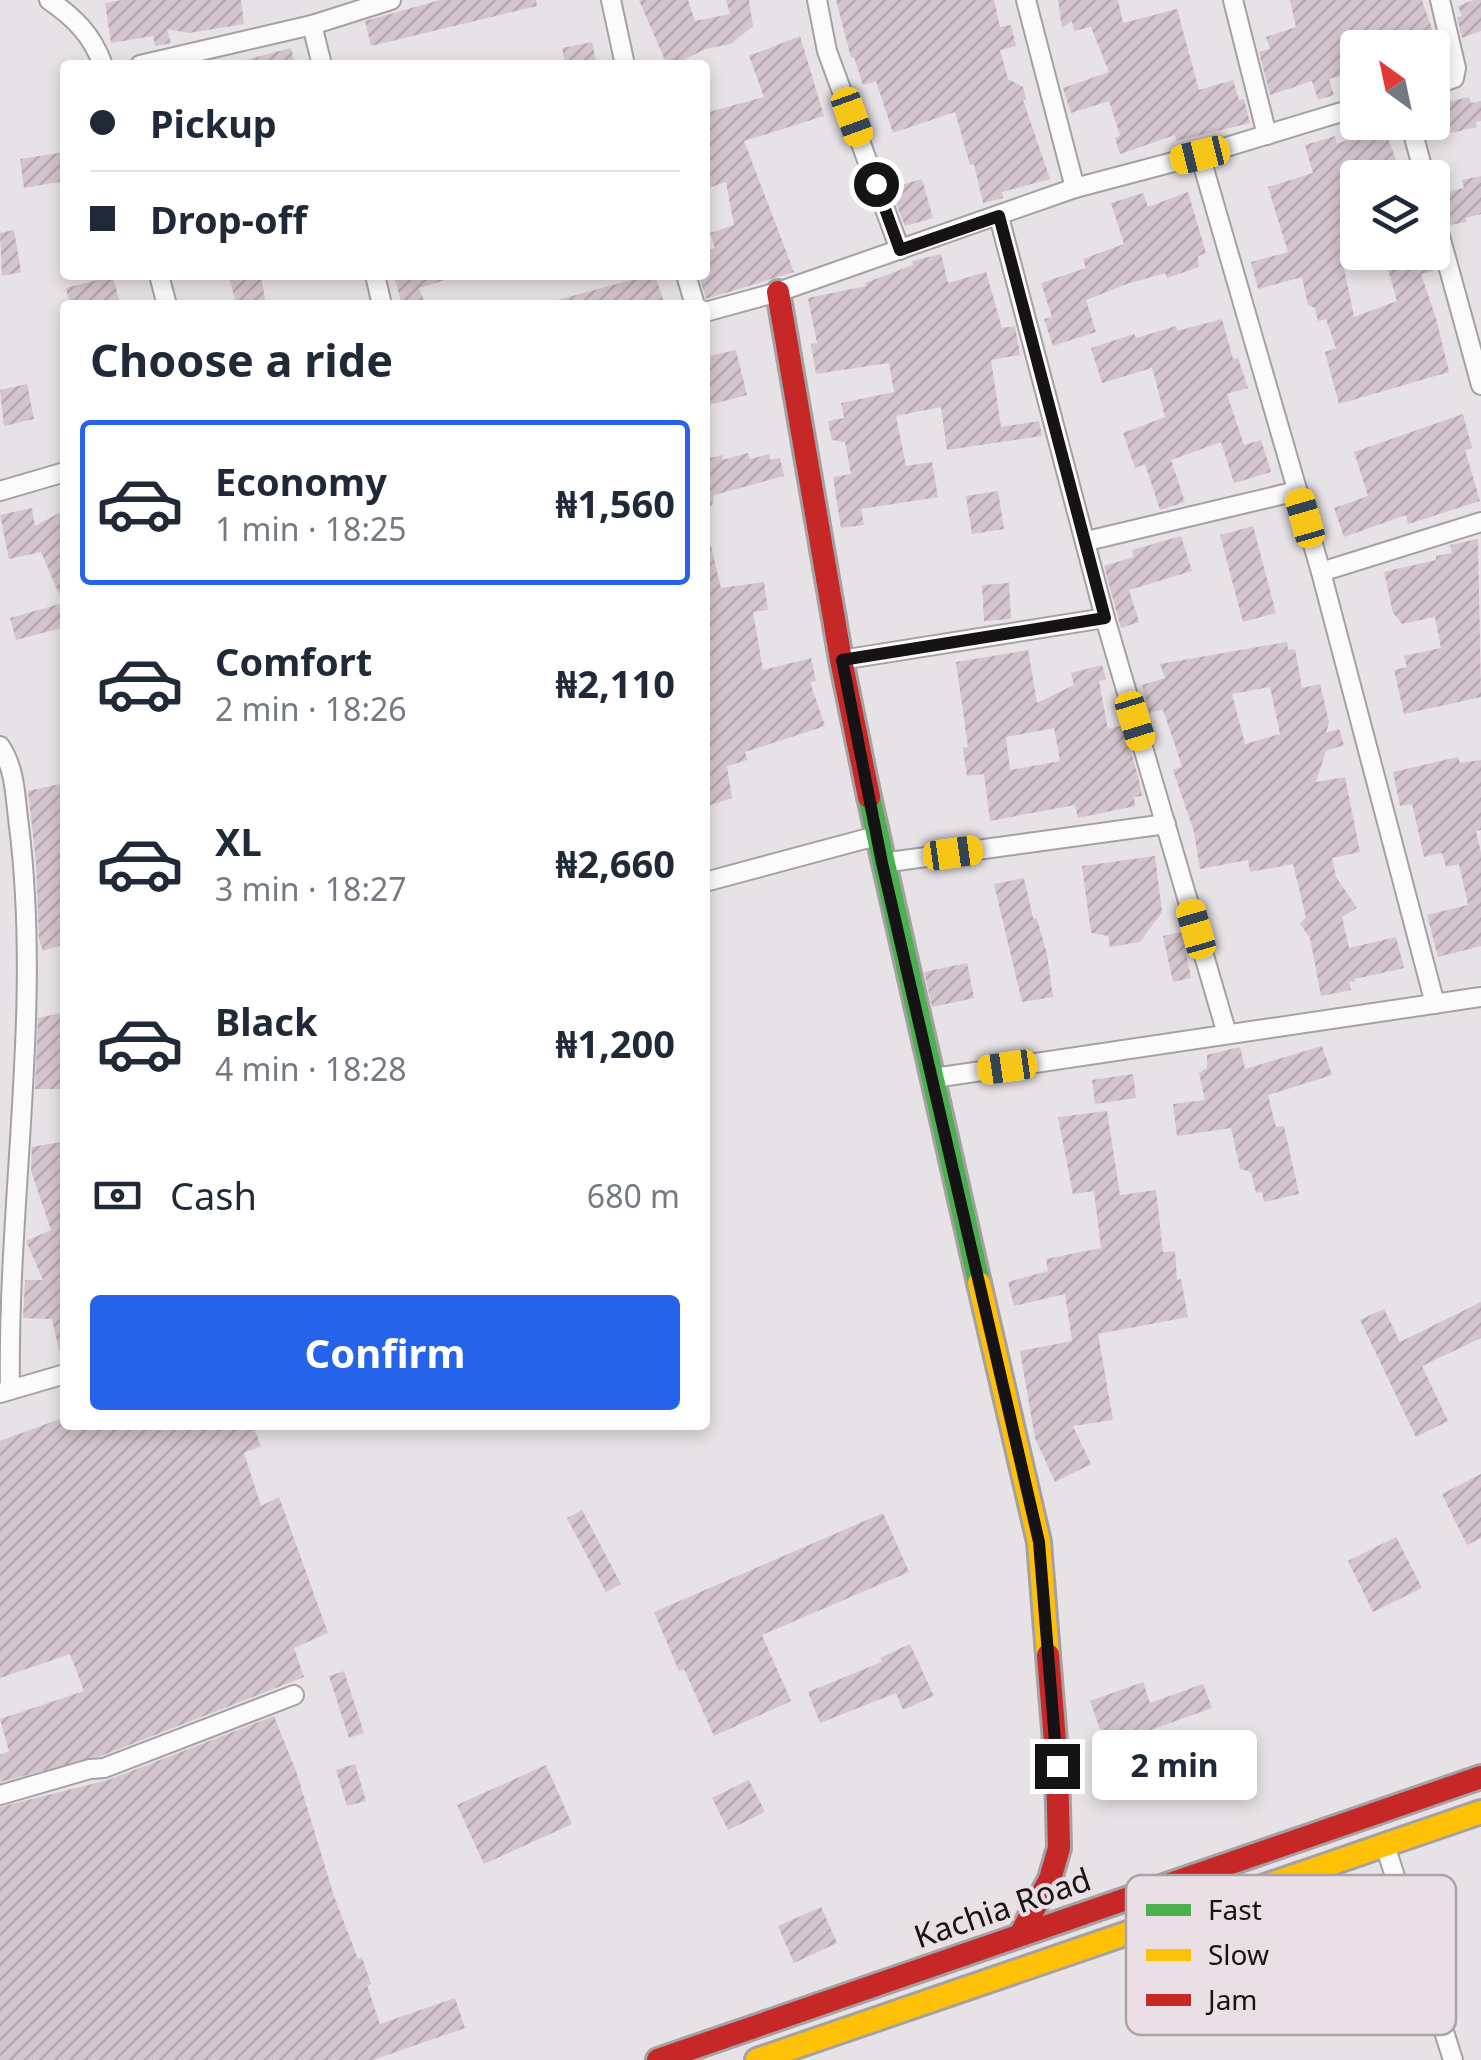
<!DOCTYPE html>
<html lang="en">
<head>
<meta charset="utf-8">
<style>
  :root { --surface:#fff; --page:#f6f6f7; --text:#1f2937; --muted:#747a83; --line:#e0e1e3; --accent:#2563eb }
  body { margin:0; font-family:"Noto Sans",sans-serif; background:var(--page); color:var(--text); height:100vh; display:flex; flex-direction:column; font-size:38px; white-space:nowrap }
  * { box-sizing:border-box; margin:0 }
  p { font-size:32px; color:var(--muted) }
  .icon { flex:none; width:55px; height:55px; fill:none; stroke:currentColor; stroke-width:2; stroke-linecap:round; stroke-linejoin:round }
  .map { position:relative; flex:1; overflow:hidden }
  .sheet { position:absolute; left:60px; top:300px; width:650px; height:1130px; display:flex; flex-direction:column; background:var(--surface); border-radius:10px; box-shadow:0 5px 15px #0003 }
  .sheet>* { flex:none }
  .top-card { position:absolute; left:60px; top:60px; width:650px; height:220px; border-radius:10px; box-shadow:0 5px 15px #0003; display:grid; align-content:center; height:220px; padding:0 30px; background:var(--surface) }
  .needle { width:65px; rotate:327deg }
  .controls { position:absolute; left:1340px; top:30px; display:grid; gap:20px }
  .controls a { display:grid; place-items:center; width:110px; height:110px; border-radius:10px; background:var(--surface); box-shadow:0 5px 15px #0003; font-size:50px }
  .end { position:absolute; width:45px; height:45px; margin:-22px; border:12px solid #161315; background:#fff; box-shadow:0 0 0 5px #fff }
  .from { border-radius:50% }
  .bubble { position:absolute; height:70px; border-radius:10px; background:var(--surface); box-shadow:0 5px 15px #0003; font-size:32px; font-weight:700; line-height:70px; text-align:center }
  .car { position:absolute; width:30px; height:60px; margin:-30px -15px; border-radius:12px; box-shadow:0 0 8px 2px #0007; background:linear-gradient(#f5c518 24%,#345 0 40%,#f5c518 0 76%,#345 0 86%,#f5c518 0) }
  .top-card b { display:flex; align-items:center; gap:35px; height:95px; font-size:38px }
  .top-card b+b { border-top:2px solid var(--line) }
  .top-card i { width:25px; height:25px; background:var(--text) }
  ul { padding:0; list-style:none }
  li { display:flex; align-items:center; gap:30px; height:165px; margin:0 20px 15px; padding:0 10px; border:5px solid transparent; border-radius:10px }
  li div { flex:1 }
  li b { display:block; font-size:38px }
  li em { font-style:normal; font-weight:700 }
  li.current { border-color:var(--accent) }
  li>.icon { width:90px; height:90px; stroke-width:1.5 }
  h2 { padding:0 30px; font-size:45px; line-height:120px }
  .pay { display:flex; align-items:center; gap:25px; height:110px; padding:0 30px; font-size:38px }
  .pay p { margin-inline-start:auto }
  .button { display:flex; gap:20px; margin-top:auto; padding:20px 30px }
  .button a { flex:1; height:115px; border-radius:10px; background:var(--accent); color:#fff; font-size:40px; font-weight:700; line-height:115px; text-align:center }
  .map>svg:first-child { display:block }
  .building { fill:url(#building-hatch); fill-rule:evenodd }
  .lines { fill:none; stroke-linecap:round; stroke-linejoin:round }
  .street-casing { stroke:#a5a1a3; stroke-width:22 }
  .fast-casing { stroke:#a5a1a3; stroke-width:28 }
  .slow-casing { stroke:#a5a1a3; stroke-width:28 }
  .jam-casing { stroke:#a5a1a3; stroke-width:28 }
  .street { stroke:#fbfbfb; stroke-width:18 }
  .fast { stroke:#4caf50; stroke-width:22 }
  .slow { stroke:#ffc107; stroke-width:22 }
  .jam { stroke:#c62828; stroke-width:22 }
  .route { stroke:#161315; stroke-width:12 }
  .labels { text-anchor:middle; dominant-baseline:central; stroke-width:8; stroke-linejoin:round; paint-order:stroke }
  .street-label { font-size:32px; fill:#161315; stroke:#eadfe5 }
  .key { fill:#eadfe5; stroke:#aaa2a7; stroke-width:2.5 }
  .key-label { font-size:28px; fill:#161315 }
</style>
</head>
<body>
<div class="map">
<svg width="1481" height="2060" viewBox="0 0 1481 2060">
  <defs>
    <pattern id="building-hatch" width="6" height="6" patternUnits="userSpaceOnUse" patternTransform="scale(2.5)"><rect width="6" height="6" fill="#d4c4cd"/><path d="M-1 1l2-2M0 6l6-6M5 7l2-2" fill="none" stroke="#b5a8af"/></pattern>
  </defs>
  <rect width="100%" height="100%" fill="#e7e2e5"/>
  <!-- building -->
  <g class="building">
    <path d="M122,0h119l3,24 -55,9 -22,-4 4,14 -16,3 -2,-10 -42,7 -6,-40z"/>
    <path d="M440,0h96l1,6 -166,40 -6,-25z"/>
    <path d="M639,0h49l7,21 35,-7 -4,-14h23l4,26 -22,18 -26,5 -31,16h-7z"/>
    <path d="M836,0h158l6,27 11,-2 5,21 -16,4 8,29 15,8 3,12 -3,1 27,79 -48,13 1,6 -20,5 -9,-39 -4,1 -15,-53 -62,21 -17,-52 -13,4 -9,-28 -3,1z"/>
    <path d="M1058,0h60l5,23 54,-14 22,81 34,-10 6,20 5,-1 6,24 -74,18 -1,-6 -55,19 -5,-16 5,-2 -11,-35 -38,12 -8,-25 46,-16 -18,-45 -17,4 -2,-10 -10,7z"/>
    <path d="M1290,0h132l16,46 -80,2v23l-29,8 5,16 -16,5 -6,-19 -42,14 -11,-43 11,-3 -4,-12 30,-10z"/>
    <path d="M1474,0h7v31l-19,7 -5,-21 5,-1 -4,-10z"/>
    <path d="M800,36l24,80 -80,25 50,131 -88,27 -6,-20 5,-2v-25l10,-4 -5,-15 24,-8 -8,-43 -21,7v-76l59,-16 -15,-41z"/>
    <path d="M592,42l5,23h-32l-3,-17z"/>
    <path d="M291,48l4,17h-49v-5z"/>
    <path d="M1469,97l2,6 10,-2v20l-5,1 1,5 -31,7 -8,-30z"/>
    <path d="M1383,126l20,52h-45v79l-15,6 11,54 43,-16 -14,-49h46l5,19 -13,3 15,44 13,54 -110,32 -14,-52 11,-4 -10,-29 -8,2 -3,-13 -7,-3 -6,-28 -44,12 -7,-27 37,-10 -20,-65 45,-14 -8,-28 30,-9 2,8z"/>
    <path d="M65,152v29l-41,7 -4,-29z"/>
    <path d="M1481,176v38l-15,4 1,4 -17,3 -7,-32 21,-5 -2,-8z"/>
    <path d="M922,179l11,39 -28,8 -15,-38z"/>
    <path d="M1188,192l18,61 -8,3 1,11 -32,11 -2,-5 -38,11 -41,16 10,32 -43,14 -9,-27 8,-2 -11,-34 45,-15 -3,-9 41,-15 -13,-41 32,-10 5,14z"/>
    <path d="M14,230l7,42 -19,4 -2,-43z"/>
    <path d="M941,254l7,29 38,-11 16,56 13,-2 5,29 -29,5 10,67 38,-6 3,15 -95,14 -6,-43 -45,9 10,50 26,-4 6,35 -77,12 3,16 -23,3 -8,-51 18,-3 -6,-32 -13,-2 -4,-19 16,-3 -3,-15 53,-11 -5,-29 -73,11 -5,-30 6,-1 -9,-45 58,-12 -1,-3 48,-18 -1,-4z"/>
    <path d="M229,275h32l5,30h-30z"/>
    <path d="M394,275h53l1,4 -29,9 7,17h-24z"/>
    <path d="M630,275h25l9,27 -10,3h-96v-5l73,-20z"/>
    <path d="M113,276l7,29h-50l-4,-17z"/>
    <path d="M1222,319l11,40 5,-1 10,30 -21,6 17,51 17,-5 10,32 -37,11 -13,-41 -50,18 14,42 -25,8 -15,-46 -10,4 -12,-35 42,-16 -12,-46 -1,-3 -50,15 -11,-35 43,-14 2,4 40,-12 1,5z"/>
    <path d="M736,350l11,45 -42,11v-49z"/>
    <path d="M27,384l7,35 -30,7 -4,-36z"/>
    <path d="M1463,414l9,34 -7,2 15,51 -72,23 -2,-9 -62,22 -10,-29 34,-12 -14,-44z"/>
    <path d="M748,453l2,6 19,-5 1,6 10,-2 4,18 -70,19 -2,11 -7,-1v-46l18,-4 -1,5z"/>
    <path d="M998,491l6,38 -32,5 -6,-38z"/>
    <path d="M32,508l3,18 30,-16v117l-49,13 -6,-22 53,-15 -22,-51 -32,7 -9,-44z"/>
    <path d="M1253,526l23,87 -33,9 -23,-87z"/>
    <path d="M1181,536l11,35 -63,19 10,32 -18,6 -17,-62 30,-9 -2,-7z"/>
    <path d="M1478,539l3,158 -77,17 -10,-44 13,-3 -3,-11 37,-8 -6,-31 -33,7 -9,-11 -9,-41 52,-12v-4l16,-3 -2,-8z"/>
    <path d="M705,546h6l10,42 43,-6 4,28 -15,2 10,58 48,-12 5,23 -6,1 15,44 -80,26 2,8 -20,6 5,32 -27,9z"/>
    <path d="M1009,583l2,36 -27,2 -2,-36z"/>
    <path d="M1287,642l1,8 7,-1 7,39 18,-4 9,38 -3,11 13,-4 5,16 -18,6 -10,31 29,-5 15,75 -28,6 4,19 21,31 -15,9 7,31 47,-11 8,31 -49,11v3l-6,-1 2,9 -30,6 -11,-58 -10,-14 6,-7 -13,-53 -43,8 -2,-12 -48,9 -6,-37 -21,-62 9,-3 -8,-25 -11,-32 -14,3 -7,-28 23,-7 -5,-14zM1270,687l10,47 -35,10 -13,-50z"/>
    <path d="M1028,650l9,53 37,-18 -3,-12 31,-8 4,14 -7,2 9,48 15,-4 15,51 4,20 -8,1 1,9 -57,12 -3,-13 -85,16 -6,-47 -17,2 -4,-28 5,-1 -12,-85zM1054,728l6,33 -50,9 -4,-33z"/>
    <path d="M1458,757l2,6 21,-3v70l-5,1 5,22v93l-43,11 -11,-42 41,-10 -9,-41 -13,3 -4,-14 -18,4 -12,-53 -12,2 -7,-34z"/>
    <path d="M65,783v161l-22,7 -4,-12 -3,-77 -8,-71z"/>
    <path d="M1155,856l7,56 -22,30 -30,5 -2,-11 -17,-3 -9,-67z"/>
    <path d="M1024,878l9,40 4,1 10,35 6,43 -31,5 -28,-118z"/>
    <path d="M1182,932l9,46 -18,4 -10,-46z"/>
    <path d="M967,963l7,35 -42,9 -8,-35z"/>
    <path d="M65,1012v77h-30l3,-71z"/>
    <path d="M1322,1046l10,29 -64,20 8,32 8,-1 15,68 -35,8 -2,-10 -6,1 -5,-21 -11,-3 -9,-41 -54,8 -4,-32 32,-4 -6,-27 8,-5v-13l33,-8 5,22z"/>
    <path d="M1133,1074l3,24 -41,6 -3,-24z"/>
    <path d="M1107,1111l13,84 36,-5 7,62 12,-1 2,29 4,-1 7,38 -90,17 15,86 -40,6 18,38 -36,18 -20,-44 -15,-87 52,-10 -7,-47 -51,12 -6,-24 40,-11 -2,-12 55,-11 -7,-57 -21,3 -15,-77z"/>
    <path d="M61,1142l4,31v176l-6,1 -7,-31 -29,-1 2,-38h18l-17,-39 25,-11 -20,-59 1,-24z"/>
    <path d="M1481,1302v36l-59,28 26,55 -32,16 -56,-117 24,-11 16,33z"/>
    <path d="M65,1417v8h188l8,21 -17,7 17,53 18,-9 49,136 -34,15 10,29 -203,79 -101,26v-27l9,-4 -9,-32 84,-28 -14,-37 -70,24v-237z"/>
    <path d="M1481,1474v64l-14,7 -25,-51z"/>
    <path d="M582,1510l39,74 -15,8 -39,-74z"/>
    <path d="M883,1513l26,59 -147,63 29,66 -77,35 -30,-67 -5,2 -25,-59z"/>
    <path d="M1396,1537l26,51 -49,24 -25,-51z"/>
    <path d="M910,1644l24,52 -31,14 -7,-17 -76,30 -12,-31 74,-30 -2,-4z"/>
    <path d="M344,1671l20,62 -15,5 -20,-62z"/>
    <path d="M1143,1682l7,21 53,-19 9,24 -106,38 -16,-45z"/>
    <path d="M274,1716l23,58 37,122 24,63 4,-2 9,27 -4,1 13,39 75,-26 10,30 -92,32h-373v-253l108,-27z"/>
    <path d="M355,1764l11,37 -19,5 -11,-36z"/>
    <path d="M546,1765l26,59 -88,40 -27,-59z"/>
    <path d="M749,1780l16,32 -37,18 -16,-32z"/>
    <path d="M821,1907l16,36 -43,20 -16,-37z"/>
  </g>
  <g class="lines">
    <!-- street casing -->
    <g class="street-casing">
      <g id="street">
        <path d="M49,0c26,18 43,35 54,65"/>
        <path d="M611,0l14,65"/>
        <path d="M817,0l10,51 73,199"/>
        <path d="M1026,0l49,188"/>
        <path d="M1233,0l34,135"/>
        <path d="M312,25l10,40"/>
        <path d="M140,65l172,-40 79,-25"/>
        <path d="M1432,86l22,-8 2,-10 -16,-68"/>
        <path d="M1410,122l15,56"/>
        <path d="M1200,155l121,417 114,432"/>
        <path d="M1432,207l49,178"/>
        <path d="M999,217l106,401 122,416"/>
        <path d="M159,275l8,30"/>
        <path d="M375,275l7,30"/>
        <path d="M686,275l9,30"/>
        <path d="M705,312l73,-20 297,-104 125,-33 158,-48"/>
        <path d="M0,491l65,-19"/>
        <path d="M1087,541l210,-50"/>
        <path d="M1321,572l160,-50"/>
        <path d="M841,660l264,-42"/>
        <path d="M0,746c16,24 15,52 19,80 23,187 -12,375 -9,563"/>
        <path d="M882,863l284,-39"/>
        <path d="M705,882l171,-46"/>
        <path d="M934,1078l547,-81"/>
        <path d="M0,1393l65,-19"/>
        <path d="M0,1795l90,-26 14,-1 190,-73"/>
        <path d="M1385,1845l68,215"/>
      </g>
    </g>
    <!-- fast casing -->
    <g class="fast-casing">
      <path id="fast" d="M869,797l110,486"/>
    </g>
    <!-- slow casing -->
    <g class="slow-casing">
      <g id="slow">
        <path d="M979,1283l60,259 9,113"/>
        <path d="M757,2060l724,-248"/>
      </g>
    </g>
    <!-- jam casing -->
    <g class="jam-casing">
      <g id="jam">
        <path d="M778,292l63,368 28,137"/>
        <path d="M1020,1935l30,-56 9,-31 -2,-82 -9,-111"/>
        <path d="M658,2060l823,-283"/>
      </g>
    </g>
    <!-- street -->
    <use href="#street" class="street"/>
    <!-- fast -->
    <use href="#fast" class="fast"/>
    <!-- slow -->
    <use href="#slow" class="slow"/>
    <!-- jam -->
    <use href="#jam" class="jam"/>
  </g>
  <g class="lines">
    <!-- route -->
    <path class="route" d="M876,184l24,66 99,-34 106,402 -263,42 40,203 157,679 18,224"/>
  </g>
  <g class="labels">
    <!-- street labels -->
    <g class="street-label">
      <text transform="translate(1002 1907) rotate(-19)">Kachia Road</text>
    </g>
  </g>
  <!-- legend -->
  <rect x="1126" y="1875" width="330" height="160" rx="15" class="key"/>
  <rect x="1146" y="1904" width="45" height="12" fill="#4caf50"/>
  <rect x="1146" y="1949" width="45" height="12" fill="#ffc107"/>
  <rect x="1146" y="1994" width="45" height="12" fill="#c62828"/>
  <g class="key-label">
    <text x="1208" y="1920">Fast</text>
    <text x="1208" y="1965">Slow</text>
    <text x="1208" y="2010">Jam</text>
  </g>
</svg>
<div class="controls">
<a><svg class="needle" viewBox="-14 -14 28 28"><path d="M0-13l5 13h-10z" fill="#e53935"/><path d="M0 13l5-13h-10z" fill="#747a83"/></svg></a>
<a><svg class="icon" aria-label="layers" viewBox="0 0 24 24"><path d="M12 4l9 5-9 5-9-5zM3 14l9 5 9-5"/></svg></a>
</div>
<i class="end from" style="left:876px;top:184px"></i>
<i class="end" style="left:1057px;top:1766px"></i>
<div class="bubble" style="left:1092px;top:1730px;width:165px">2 min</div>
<i class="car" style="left:852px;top:117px;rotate:160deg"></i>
<i class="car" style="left:1200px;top:155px;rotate:256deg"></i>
<i class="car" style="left:1305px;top:518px;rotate:344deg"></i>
<i class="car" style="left:1135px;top:721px;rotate:163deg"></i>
<i class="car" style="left:953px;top:853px;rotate:82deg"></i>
<i class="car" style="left:1196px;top:929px;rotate:344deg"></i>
<i class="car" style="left:1007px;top:1067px;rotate:262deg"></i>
<div class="top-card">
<b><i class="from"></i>Pickup</b>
<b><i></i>Drop-off</b>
</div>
<section class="sheet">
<h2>Choose a ride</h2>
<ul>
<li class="current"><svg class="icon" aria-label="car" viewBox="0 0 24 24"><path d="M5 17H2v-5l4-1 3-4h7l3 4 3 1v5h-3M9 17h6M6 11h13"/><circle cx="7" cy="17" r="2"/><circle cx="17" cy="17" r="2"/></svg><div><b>Economy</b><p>1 min · 18:25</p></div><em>₦1,560</em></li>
<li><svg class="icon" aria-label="car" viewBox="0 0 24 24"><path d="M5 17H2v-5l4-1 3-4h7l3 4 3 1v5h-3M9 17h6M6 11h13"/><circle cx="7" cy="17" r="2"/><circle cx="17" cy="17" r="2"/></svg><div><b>Comfort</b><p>2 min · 18:26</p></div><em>₦2,110</em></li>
<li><svg class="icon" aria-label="car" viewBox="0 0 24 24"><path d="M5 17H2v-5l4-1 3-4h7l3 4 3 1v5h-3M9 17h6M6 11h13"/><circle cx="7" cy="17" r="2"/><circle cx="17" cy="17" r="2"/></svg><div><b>XL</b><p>3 min · 18:27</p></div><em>₦2,660</em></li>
<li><svg class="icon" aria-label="car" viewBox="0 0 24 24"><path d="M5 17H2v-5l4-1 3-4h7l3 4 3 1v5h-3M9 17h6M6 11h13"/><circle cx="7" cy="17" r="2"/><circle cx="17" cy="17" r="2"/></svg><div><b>Black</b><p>4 min · 18:28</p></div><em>₦1,200</em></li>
</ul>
<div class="pay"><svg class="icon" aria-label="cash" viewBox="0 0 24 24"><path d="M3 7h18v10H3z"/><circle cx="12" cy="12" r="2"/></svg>Cash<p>680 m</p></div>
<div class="button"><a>Confirm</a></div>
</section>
</div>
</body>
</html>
